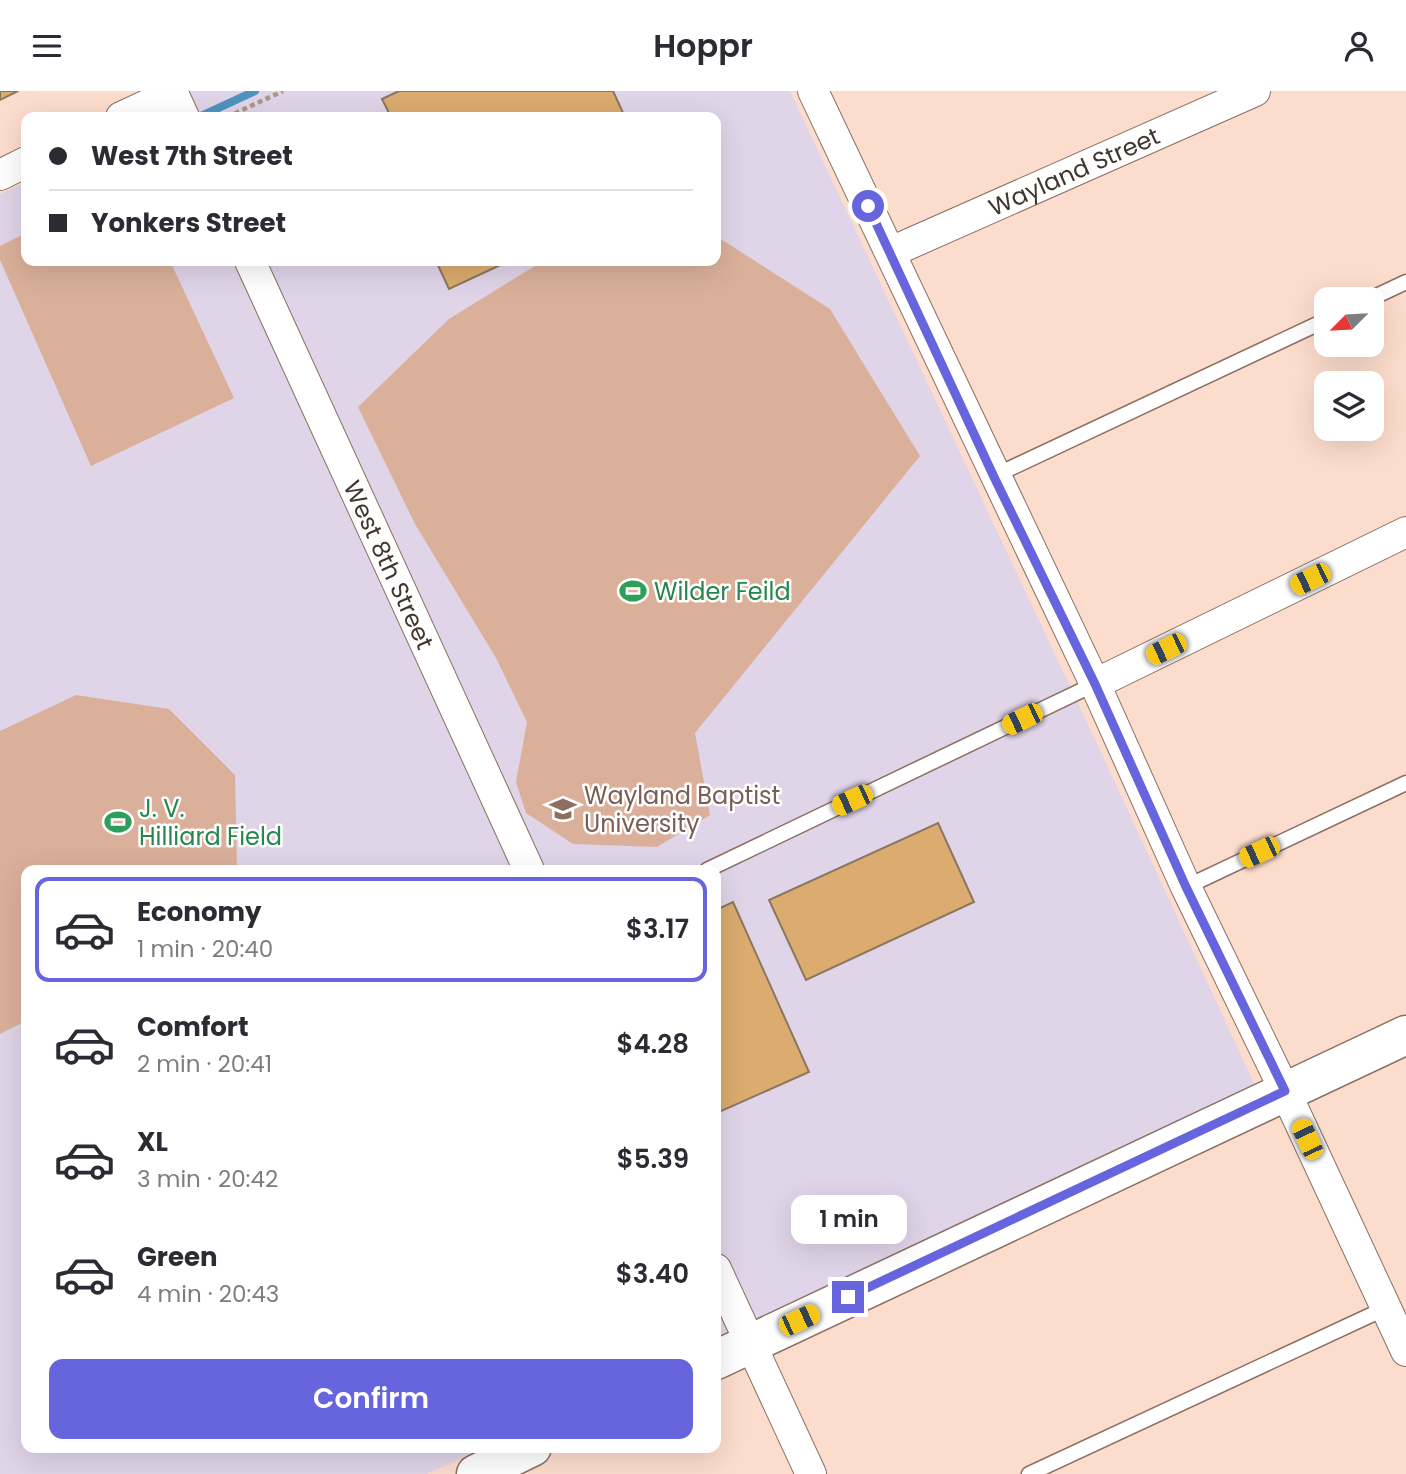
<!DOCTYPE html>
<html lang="en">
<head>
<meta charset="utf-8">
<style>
  :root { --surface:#fff; --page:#f7f7f7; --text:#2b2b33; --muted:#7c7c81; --line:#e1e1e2; --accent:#6665de }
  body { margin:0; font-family:Poppins,sans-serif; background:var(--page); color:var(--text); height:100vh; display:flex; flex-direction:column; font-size:26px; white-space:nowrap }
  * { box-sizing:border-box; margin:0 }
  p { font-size:23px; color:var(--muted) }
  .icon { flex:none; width:38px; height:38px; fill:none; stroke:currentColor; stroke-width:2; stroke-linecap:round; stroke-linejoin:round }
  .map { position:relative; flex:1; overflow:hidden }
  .side { position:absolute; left:21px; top:774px; width:700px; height:588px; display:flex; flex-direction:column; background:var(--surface); border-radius:14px; box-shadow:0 7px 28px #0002 }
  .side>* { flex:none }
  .top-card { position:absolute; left:21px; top:21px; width:700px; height:154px; border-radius:14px; box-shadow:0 7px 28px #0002; display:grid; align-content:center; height:154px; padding:0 28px; background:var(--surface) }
  .needle { width:46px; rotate:246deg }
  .controls { position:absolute; left:1314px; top:196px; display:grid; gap:14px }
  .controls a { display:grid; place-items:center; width:70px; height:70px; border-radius:14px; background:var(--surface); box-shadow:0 7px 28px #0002; font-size:35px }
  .end { position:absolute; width:32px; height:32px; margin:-16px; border:9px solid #6665de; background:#fff; box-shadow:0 0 0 4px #fff }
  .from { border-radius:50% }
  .bubble { position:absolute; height:49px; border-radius:14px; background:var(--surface); box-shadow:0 7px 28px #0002; font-size:23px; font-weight:600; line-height:49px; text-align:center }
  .car { position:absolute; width:21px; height:42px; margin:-21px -10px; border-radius:9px; box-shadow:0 0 5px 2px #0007; background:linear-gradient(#f5c518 24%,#345 0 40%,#f5c518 0 76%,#345 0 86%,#f5c518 0) }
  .top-card b { display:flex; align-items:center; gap:24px; height:66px; font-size:26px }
  .top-card b+b { border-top:2px solid var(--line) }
  .top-card i { width:18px; height:18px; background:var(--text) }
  ul { padding:12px 0 0; list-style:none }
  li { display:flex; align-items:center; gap:21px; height:105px; margin:0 14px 10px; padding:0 14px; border:4px solid transparent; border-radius:14px }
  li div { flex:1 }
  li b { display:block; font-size:26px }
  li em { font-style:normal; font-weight:600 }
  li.on { border-color:var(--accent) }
  li>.icon { width:63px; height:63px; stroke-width:1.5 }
  .cta { display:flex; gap:14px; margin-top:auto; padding:14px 28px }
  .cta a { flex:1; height:80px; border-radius:14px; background:var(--accent); color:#fff; font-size:28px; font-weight:600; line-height:80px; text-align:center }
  header { display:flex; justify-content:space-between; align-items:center; height:91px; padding:0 28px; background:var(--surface); font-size:32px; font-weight:600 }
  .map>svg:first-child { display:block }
  .education { fill:#e0d4e8 }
  .green { fill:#dab09a }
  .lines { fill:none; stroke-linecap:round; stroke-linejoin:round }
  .stream { stroke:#4f93bf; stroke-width:8 }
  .building { fill:#dbab6f; stroke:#8b7760; stroke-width:2 }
  .lane-casing { stroke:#8b6f61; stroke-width:17 }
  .street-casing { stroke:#8b6f61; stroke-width:32 }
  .secondary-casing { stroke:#8b6f61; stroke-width:41 }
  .path { stroke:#ad9589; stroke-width:4.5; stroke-dasharray:5 3.5; stroke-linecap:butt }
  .lane { stroke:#fff; stroke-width:14 }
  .street { stroke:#fff; stroke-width:30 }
  .secondary { stroke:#fff; stroke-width:38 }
  .route { stroke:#6665de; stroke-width:9 }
  .labels { text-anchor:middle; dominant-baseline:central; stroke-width:5; stroke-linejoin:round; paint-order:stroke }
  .street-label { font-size:24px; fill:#42352f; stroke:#fff }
  .leisure-label { font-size:24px; fill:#27864d; stroke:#fff; text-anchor:start }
  .education-label { font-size:24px; fill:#785e54; stroke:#fff; text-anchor:start }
</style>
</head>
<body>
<header><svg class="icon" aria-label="menu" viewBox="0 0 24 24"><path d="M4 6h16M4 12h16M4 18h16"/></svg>Hoppr<svg class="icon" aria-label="person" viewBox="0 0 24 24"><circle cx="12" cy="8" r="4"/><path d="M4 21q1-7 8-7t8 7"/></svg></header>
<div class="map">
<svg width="1406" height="1383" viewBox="0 0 1406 1383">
  <rect width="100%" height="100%" fill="#fcdccc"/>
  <!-- education -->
  <path class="education" d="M144,0h646l309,657 158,342 -541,250v-470h-690v577h459l-58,27h-427v-1280l26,-12v79h690v-144h-560z"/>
  <!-- green -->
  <g class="green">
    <path d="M26,142v28h144l64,137 -143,68 -91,-206v-14z"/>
    <path d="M716,145l114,73 90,147 -225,277 15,82 -53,32 -84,-3 -47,-31 -10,-31 11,-60 -31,-64 -81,-134 -57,-117 91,-88 94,-58h173z"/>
    <path d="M76,604l93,14 66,66 2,95h-211v151l-26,13v-303z"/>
  </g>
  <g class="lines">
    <!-- stream -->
    <path class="stream" d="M199,26l56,-26"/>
  </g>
  <!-- building -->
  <g class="building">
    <path d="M0,0h18l-18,9z"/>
    <path d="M399,0h214l12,26h-234l-9,-18z"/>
    <path d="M436,170h73l-60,28z"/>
    <path d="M938,732l36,79 -168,78 -37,-80z"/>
    <path d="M733,811l76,170 -90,40 -3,-7v-195z"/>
  </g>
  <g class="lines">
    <!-- lane casing -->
    <g class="lane-casing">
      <g id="lane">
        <path d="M1370,208l36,-17"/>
        <path d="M994,385l332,-156"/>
        <path d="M707,779l388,-186"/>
        <path d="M1186,796l220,-104"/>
        <path d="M1029,1383l357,-166"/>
      </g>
    </g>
    <!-- street casing -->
    <g class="street-casing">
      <g id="street">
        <path d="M172,0l12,26"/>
        <path d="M813,0l282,593 91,203 99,204 121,260"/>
        <path d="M121,26l52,-24"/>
        <path d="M0,84l26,-13"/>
        <path id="s1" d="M891,161l364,-161"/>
        <path id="s2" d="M250,170l279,609"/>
        <path d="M1095,593l311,-152"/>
        <path d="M716,1178l95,205"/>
      </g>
    </g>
    <!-- secondary casing -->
    <g class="secondary-casing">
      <g id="secondary">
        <path d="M716,1269l690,-325"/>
        <path d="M476,1383l56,-27"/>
      </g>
    </g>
    <!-- path -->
    <path class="path" d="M227,26l56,-26"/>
    <!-- lane -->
    <use href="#lane" class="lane"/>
    <!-- street -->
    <use href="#street" class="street"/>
    <!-- secondary -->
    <use href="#secondary" class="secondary"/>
  </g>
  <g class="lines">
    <!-- route -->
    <path class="route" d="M848,1206l437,-206 -99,-204 -91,-203 -101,-207 -126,-271"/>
  </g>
  <!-- icons -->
  <defs>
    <g id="stadium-bare" transform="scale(2.1)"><path d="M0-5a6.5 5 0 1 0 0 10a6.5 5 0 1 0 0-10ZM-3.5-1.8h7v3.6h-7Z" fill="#2e9e5b" stroke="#fff" stroke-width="2.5" paint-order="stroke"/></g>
    <g id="university-bare" transform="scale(2.1)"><path d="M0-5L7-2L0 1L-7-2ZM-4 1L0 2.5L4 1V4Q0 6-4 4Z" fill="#8d6e63" stroke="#fff" stroke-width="2.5" paint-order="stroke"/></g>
  </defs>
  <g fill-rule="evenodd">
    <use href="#stadium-bare" x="633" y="500"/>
    <use href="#university-bare" x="563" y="718"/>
    <use href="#stadium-bare" x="118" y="731"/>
  </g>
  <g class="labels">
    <!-- street labels -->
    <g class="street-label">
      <text stroke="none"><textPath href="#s1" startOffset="200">Wayland Street</textPath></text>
      <text stroke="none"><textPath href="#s2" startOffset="334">West 8th Street</textPath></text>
    </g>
    <!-- leisure labels -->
    <g class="leisure-label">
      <text x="654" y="500">Wilder Feild</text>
      <text x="139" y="717">J. V.<tspan x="139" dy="28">Hilliard Field</tspan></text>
    </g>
    <!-- education labels -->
    <g class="education-label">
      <text x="584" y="704">Wayland Baptist<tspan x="584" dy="28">University</tspan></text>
    </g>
  </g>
</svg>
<div class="controls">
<a><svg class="needle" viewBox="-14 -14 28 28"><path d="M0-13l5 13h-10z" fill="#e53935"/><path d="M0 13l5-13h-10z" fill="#7c7c81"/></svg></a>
<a><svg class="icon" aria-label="layers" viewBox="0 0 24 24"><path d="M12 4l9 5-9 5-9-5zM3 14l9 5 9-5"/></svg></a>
</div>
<i class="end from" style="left:868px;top:115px"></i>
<i class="end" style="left:848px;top:1206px"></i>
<div class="bubble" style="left:791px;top:1104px;width:116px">1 min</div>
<i class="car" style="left:1310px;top:488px;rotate:244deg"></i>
<i class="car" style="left:1166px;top:558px;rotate:244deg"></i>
<i class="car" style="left:1022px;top:628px;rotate:244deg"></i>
<i class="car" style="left:852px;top:709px;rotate:245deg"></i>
<i class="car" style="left:1259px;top:761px;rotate:245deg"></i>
<i class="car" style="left:1307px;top:1048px;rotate:335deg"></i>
<i class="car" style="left:799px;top:1229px;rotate:65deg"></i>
<div class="top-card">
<b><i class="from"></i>West 7th Street</b>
<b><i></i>Yonkers Street</b>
</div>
<section class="side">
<ul>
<li class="on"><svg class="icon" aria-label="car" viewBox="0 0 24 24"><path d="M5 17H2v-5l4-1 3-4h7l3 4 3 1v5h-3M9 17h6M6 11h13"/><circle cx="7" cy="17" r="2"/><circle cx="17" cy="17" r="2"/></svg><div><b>Economy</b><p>1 min · 20:40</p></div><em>$3.17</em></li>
<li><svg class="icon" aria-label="car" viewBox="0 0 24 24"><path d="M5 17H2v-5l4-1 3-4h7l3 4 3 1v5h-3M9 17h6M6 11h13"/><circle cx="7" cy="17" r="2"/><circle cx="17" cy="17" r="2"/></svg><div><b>Comfort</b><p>2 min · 20:41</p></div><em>$4.28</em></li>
<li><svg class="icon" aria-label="car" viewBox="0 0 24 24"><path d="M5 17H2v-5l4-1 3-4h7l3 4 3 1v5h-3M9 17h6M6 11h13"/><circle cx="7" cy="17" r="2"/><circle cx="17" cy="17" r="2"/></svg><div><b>XL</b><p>3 min · 20:42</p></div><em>$5.39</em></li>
<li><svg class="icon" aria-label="car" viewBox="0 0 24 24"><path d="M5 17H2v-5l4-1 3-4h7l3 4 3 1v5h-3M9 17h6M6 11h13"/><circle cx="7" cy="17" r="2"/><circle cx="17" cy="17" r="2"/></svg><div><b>Green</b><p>4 min · 20:43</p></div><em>$3.40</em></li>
</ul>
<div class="cta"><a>Confirm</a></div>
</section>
</div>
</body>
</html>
